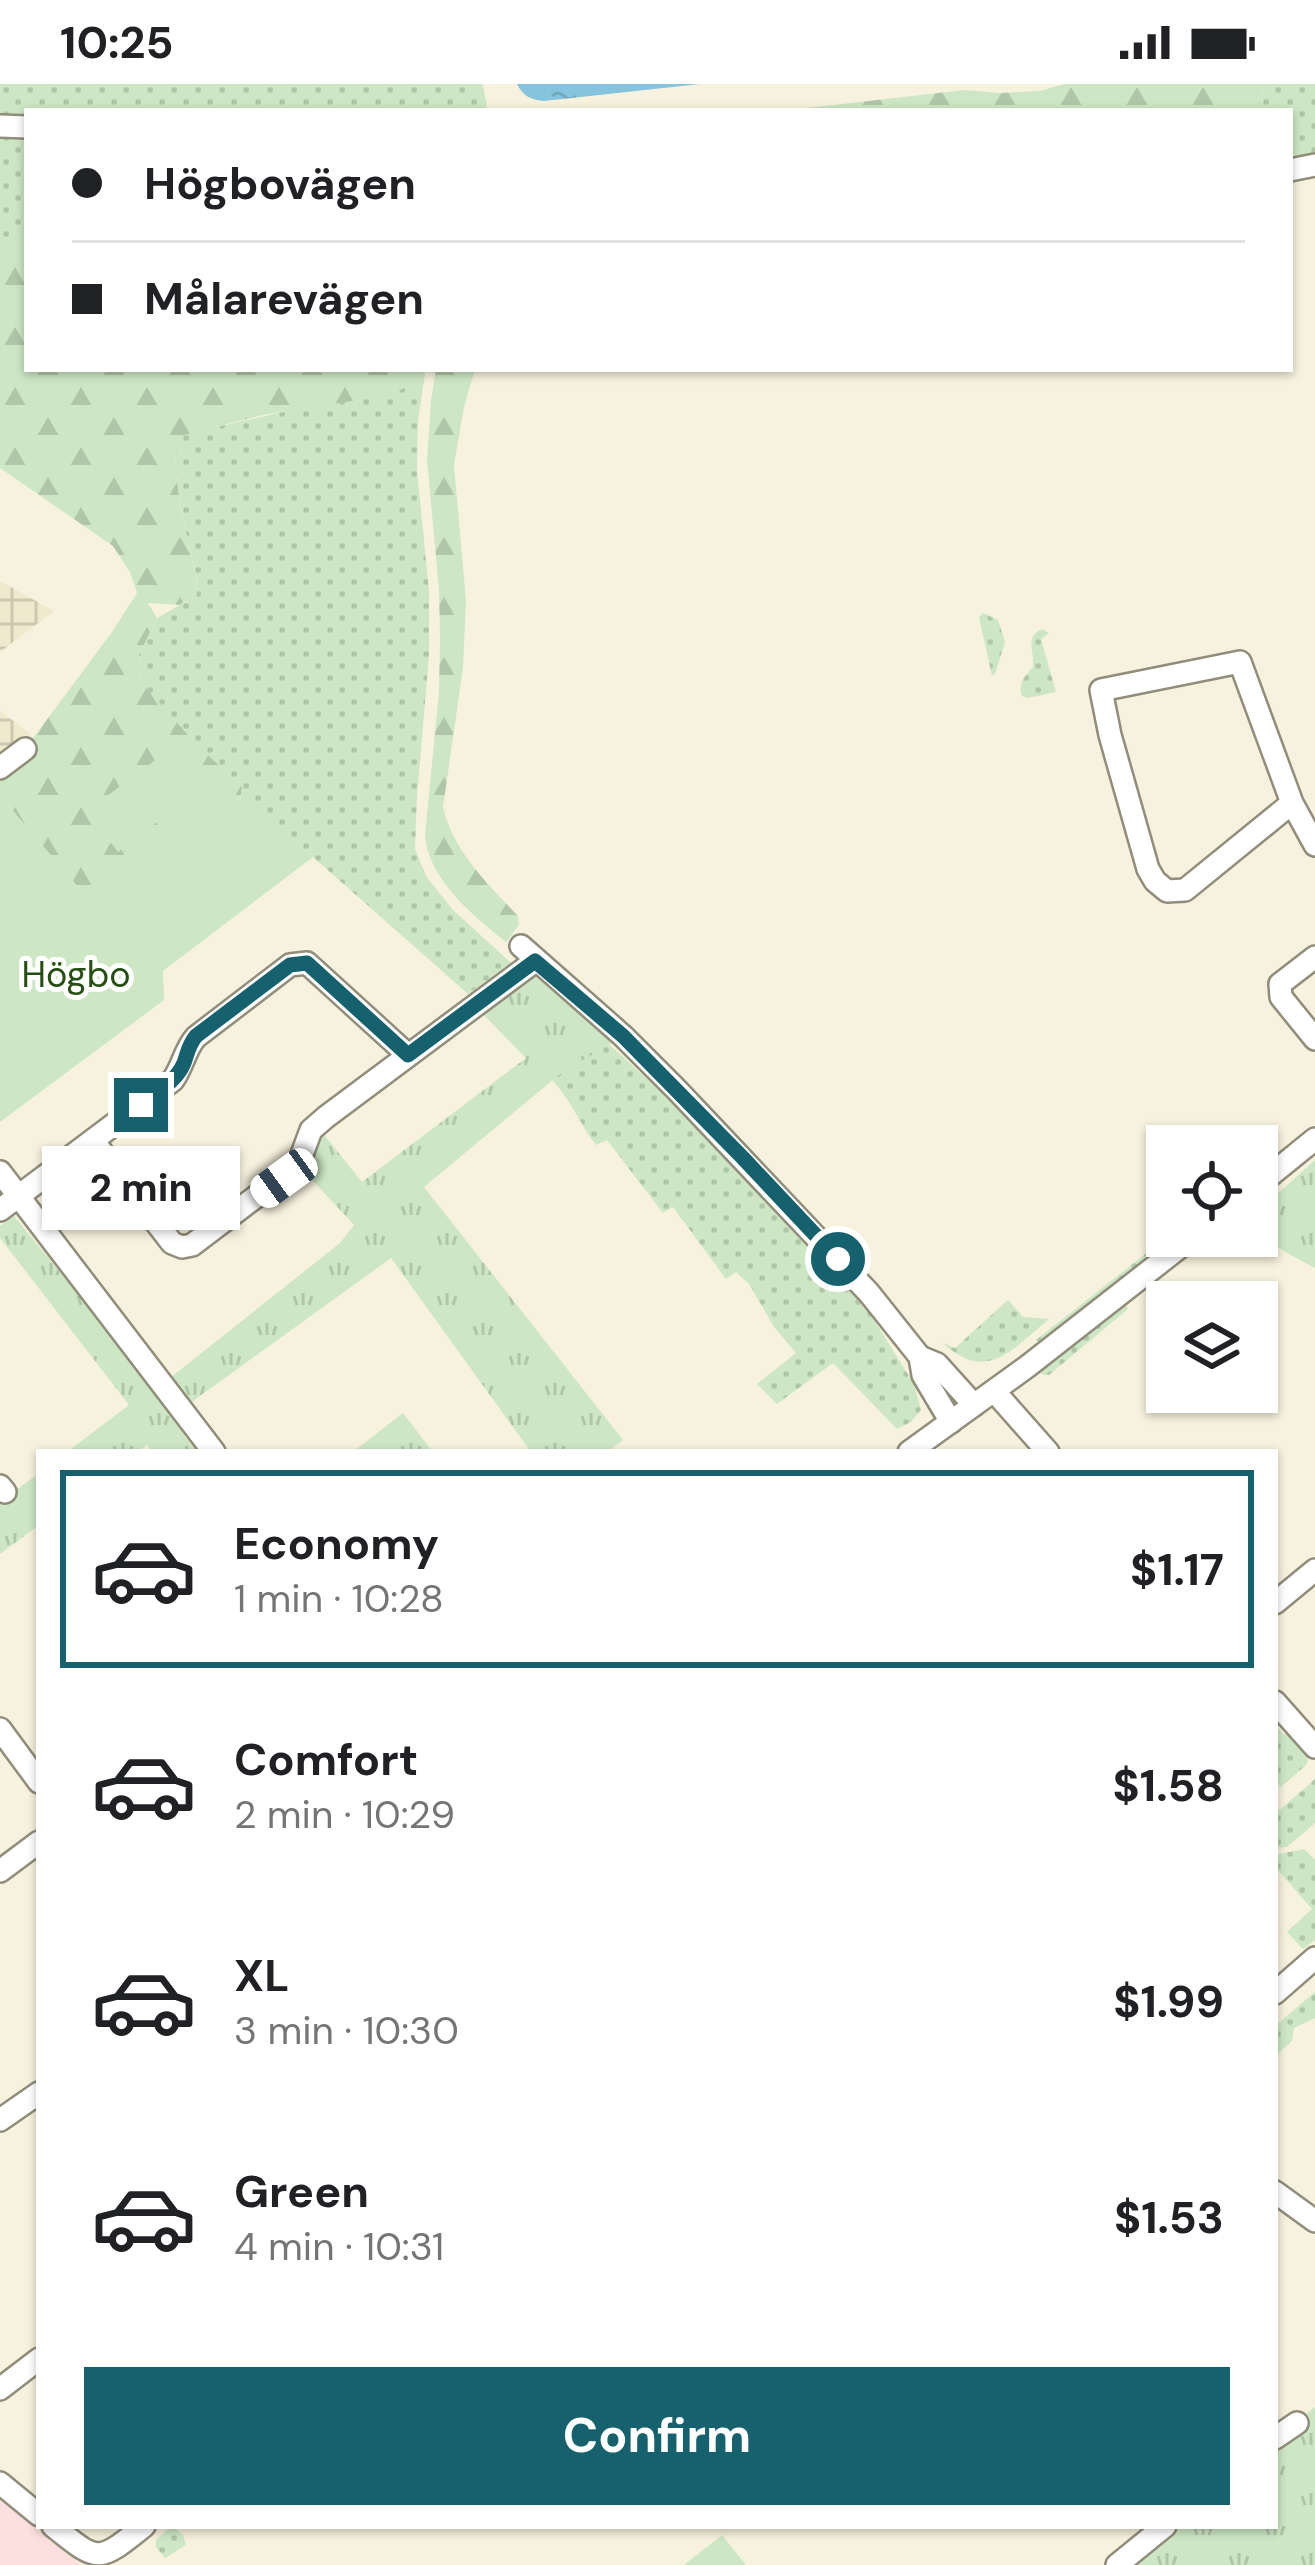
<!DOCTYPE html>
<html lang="en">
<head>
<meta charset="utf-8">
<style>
  :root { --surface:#fff; --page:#f2f2f2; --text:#202124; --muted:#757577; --line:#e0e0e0; --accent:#15616d }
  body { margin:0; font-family:"DM Sans",sans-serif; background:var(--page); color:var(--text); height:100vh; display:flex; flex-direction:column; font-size:45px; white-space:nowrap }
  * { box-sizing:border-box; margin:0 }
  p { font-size:39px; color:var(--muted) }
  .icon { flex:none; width:66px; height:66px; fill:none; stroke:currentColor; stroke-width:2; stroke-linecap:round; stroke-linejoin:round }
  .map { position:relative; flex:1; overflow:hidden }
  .side { position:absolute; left:36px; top:1365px; width:1242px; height:1080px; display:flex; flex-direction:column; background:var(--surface); border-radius:0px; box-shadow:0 3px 9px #0004 }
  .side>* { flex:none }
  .top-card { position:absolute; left:24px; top:24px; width:1269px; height:264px; border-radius:0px; box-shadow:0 3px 9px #0004; display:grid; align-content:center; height:264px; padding:0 48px; background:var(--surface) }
  .fabs { position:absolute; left:1146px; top:1041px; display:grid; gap:24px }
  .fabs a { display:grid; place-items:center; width:132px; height:132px; border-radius:0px; background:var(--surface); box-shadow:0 3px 9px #0004; font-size:60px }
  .end { position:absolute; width:54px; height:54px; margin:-27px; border:15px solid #15616d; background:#fff; box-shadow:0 0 0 6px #fff }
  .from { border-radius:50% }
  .bubble { position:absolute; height:84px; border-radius:0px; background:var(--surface); box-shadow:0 3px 9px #0004; font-size:39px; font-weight:700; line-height:84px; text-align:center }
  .car { position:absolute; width:36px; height:72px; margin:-36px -18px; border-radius:15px; box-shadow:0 0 9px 3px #0007; background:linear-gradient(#fff 24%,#345 0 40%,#fff 0 76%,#345 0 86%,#fff 0) }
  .top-card b { display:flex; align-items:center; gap:42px; height:114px; font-size:45px }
  .top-card b+b { border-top:3px solid var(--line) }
  .top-card i { width:30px; height:30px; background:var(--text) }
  ul { padding:21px 0 0; list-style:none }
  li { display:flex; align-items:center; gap:36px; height:198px; margin:0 24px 18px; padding:0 24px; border:6px solid transparent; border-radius:0px }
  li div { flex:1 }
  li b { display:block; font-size:45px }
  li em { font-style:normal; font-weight:700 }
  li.active { border-color:var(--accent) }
  li>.icon { width:108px; height:108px; stroke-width:1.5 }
  .action { display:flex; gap:24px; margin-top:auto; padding:24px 48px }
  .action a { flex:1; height:138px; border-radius:0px; background:var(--accent); color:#fff; font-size:48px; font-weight:700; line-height:138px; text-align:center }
  .status { display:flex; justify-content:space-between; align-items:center; height:84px; padding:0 60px; background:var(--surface); direction:ltr }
  .status svg { height:33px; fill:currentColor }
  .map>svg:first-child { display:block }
  .industrial { fill:url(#industrial-grid) }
  .education { fill:#fce0e0 }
  .grass { fill:url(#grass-dots) }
  .forest { fill:url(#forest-firs) }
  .park { fill:url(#park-tufts) }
  .garden { fill:#cde7c4 }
  .water { fill:url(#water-ripples) }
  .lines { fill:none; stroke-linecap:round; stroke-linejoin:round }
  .minor-casing { stroke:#918d7a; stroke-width:26 }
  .minor { stroke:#fff; stroke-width:21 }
  .route { stroke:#15616d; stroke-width:15 }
  .labels { text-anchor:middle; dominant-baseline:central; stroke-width:10; stroke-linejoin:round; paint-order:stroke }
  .park-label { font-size:36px; fill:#244f11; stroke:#fff }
</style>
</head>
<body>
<div class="status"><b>10:25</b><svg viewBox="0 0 49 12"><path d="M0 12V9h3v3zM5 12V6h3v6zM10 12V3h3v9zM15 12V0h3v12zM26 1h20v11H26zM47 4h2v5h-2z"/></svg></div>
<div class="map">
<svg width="1315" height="2481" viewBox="0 0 1315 2481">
  <defs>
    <pattern id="industrial-grid" width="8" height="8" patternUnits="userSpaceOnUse" patternTransform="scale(3)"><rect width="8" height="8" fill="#efe9cd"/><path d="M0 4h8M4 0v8" fill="none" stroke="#cdc8b0"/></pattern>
    <pattern id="grass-dots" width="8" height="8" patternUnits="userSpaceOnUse" patternTransform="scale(3)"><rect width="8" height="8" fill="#cde7c4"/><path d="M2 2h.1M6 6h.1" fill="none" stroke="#b0c6a8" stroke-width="1.8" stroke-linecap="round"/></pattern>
    <pattern id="forest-firs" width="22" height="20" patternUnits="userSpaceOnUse" patternTransform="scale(3)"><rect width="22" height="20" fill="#cde7c4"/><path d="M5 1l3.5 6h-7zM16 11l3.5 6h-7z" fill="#b0c6a8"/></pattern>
    <pattern id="park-tufts" width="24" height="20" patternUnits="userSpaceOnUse" patternTransform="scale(3)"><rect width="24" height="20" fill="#cde7c4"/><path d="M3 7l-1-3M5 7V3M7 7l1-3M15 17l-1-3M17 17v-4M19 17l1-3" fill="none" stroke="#b0c6a8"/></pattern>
    <pattern id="water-ripples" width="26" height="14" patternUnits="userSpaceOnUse" patternTransform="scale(3)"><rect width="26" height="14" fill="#85c4dc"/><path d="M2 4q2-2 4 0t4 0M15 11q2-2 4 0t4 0" fill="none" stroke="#73a8bc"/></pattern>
  </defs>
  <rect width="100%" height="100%" fill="#f7f2de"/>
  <!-- industrial -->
  <g class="industrial">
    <path d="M0,497l54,30 -54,41z"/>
    <path d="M0,627l31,23 -31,23z"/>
  </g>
  <!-- education -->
  <path class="education" d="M0,2415l81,66h-81z"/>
  <!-- grass -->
  <g class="grass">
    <path d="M0,0h482l5,20 -2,7h-458v9l-27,-2z"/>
    <path d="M1265,0h50v77l-25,3v-53h-32z"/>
    <path d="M0,47l27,2v113l-27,-11z"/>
    <path d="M425,290l-7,47 -1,49 12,121v65l-12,141 -2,52 11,27 26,33 59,54 -43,31 -155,-137 -73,-56 2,-14 -47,-43 -54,-61 -2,-28 18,-37 39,-22 2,-12c-7,-33 -32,-120 -18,-149l236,-53z"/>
    <path d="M983,529l15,7 7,22 -10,32 -3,2 -13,-59z"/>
    <path d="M1042,545l7,4 -8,6 15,53 -28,6 -6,-2c-4,-13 2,-19 11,-29 2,-15 -9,-30 9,-38z"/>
    <path d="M537,894l146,134 186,200 45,72 7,26 -10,12 -14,7 -64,-66 -56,41 -20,-20 39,-31 -22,-26 -25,-43 -13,-12 -10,7 -53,-72 -10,6 -56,-73 -11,5c-14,-18 -22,-38 -37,-57 -22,-28 -50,-52 -75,-78z"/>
    <path d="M1168,1152h8l-137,107 -3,-3z"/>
    <path d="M1008,1216l15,17 26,2c-36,30 -63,65 -106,24l12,5z"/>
    <path d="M1125,1220l3,5 -79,66h-6l-3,-3 9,-9z"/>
    <path d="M1275,1641l8,9h5l21,22 -3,9 -25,22 -6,-6z"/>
    <path d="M1315,1695v44l-28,24 -12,1v-34z"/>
    <path d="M1304,1765l11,11v80l-12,9 -16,-17 25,-23 -37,-42v-12z"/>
    <path d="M1315,1908v26l-21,10 -2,13 -17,15v-30z"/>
    <path d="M174,2444l9,7 3,10 -21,13 -9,-11v-7l11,-10z"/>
  </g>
  <!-- forest -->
  <g class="forest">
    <path d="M1065,0h200l-7,27h-478l185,-21 35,3 39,-2z"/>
    <path d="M0,151l27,11v123h400l-2,5 -9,8 -26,13 -127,20 -83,21c-14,28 11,115 18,149l-2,11 -17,9 -31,-2 9,15 -18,37 2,27 54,61 47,44 -2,14 -11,-8 -140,107 -89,-104v-15l28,-24 -3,-8 87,-117 25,-39 -7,-21 -17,-26 -113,-78z"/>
    <path d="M436,285h39l-11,38 -10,58 12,136 -3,67 -20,139c10,44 45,77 75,109l1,9 -13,17c-33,-26 -78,-63 -81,-107l14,-143 1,-53 -1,-49 -12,-130 4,-60z"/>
  </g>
  <!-- park -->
  <g class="park">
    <path d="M535,877l88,75 -63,38 -136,113 199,253 -16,12h-76l-140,-194 -220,159 26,35h-44l-6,-7 -10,7h-70l62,-47 -129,-167v-12l14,-10 142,173 184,-146 14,-18 -56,-60 19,-39 45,56 164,-124 -51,-52z"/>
    <path d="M1315,1076v108l-30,-16 -28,-21v-19z"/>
    <path d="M403,1329l30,39h-79v-1z"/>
    <path d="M39,1389v52l-39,29v-52z"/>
    <path d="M1315,2323v158h-198l48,-39h110v-88z"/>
  </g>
  <!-- garden -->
  <g class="garden">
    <path d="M166,668l30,40 -78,60 -31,-41z"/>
    <path d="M229,708l84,65 -150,114 1,29 -164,122v-326l89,104z"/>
    <path d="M722,2451l24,30h-62z"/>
  </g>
  <!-- water -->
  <path class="water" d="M517,0h183l-156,17c-13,-1 -21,-5 -27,-17z"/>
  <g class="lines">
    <!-- minor casing -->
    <g class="minor-casing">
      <g id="minor">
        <path d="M0,42l27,1"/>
        <path d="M1290,86l25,-5"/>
        <path d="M0,684l25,-19"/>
        <path d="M1292,719l-107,87 -18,1 -12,-10 -7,-12 -38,-134 -9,-45 139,-28 52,141 23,42"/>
        <path d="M521,862l102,90 54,54 192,203 51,64"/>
        <path d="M1315,873l-35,27 1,13 34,42"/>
        <path d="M94,1058l78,101 10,4 10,-2 106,-80 13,-35 15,-13 209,-156"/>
        <path d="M0,1088l214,280"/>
        <path d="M1257,1102l58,-47"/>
        <path d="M0,1126l173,-130c10,-14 12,-31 23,-43l94,-72 17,-2 101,92"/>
        <path d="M994,1307l54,61"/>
        <path d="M951,1338l-28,-47 -3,-18 17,7 37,41"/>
        <path d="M909,1368l119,-86 166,-130"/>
        <path d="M0,1402l5,6"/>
        <path d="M1275,1519l40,-33"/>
        <path d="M1275,1618l40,45"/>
        <path d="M0,1645l39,53"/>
        <path d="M0,1787l39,-29"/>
        <path d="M1275,1909l40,-35"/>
        <path d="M0,2036l39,-27"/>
        <path d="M1275,2108l40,29"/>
        <path d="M0,2305l39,-30"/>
        <path d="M1275,2354l22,-15"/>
        <path d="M0,2399l39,32"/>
        <path d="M53,2442c45,36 44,38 91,0"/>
        <path d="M1117,2481l48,-39"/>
      </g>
    </g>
    <!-- minor -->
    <use href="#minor" class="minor"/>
  </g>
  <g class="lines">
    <!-- route -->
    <path class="route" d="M141,1021c15,-12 35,-23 43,-42 4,-11 4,-17 12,-27l94,-71 17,-2 101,92 127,-94 88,75 120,122 95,101"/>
  </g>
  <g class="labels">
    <!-- park labels -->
    <g class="park-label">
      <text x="76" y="890">Högbo</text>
    </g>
  </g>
</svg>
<div class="fabs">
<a><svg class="icon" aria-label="locate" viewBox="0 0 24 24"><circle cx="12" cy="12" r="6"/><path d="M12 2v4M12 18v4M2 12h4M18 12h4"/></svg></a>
<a><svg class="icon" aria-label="layers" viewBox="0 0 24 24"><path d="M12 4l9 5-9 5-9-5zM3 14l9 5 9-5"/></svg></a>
</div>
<i class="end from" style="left:838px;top:1175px"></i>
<i class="end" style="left:141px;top:1021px"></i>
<div class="bubble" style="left:42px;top:1062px;width:198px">2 min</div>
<i class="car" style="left:284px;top:1094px;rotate:234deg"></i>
<div class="top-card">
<b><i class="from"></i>Högbovägen</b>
<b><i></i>Målarevägen</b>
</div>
<section class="side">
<ul>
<li class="active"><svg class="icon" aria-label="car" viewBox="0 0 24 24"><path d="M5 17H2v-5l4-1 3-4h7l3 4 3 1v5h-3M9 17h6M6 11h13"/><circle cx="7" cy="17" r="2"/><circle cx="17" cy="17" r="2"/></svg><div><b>Economy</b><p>1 min · 10:28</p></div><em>$1.17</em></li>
<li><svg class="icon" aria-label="car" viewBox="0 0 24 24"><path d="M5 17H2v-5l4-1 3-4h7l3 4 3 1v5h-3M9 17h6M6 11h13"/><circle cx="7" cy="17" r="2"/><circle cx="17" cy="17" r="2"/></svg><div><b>Comfort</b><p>2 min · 10:29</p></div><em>$1.58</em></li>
<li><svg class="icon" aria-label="car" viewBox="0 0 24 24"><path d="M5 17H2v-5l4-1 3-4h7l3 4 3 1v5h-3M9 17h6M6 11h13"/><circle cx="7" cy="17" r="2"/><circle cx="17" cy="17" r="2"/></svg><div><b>XL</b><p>3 min · 10:30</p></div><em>$1.99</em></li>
<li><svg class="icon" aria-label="car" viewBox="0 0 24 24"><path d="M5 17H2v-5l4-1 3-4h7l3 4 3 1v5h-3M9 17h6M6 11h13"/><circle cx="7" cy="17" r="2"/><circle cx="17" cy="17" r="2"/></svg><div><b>Green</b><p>4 min · 10:31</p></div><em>$1.53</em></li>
</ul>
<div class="action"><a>Confirm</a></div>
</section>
</div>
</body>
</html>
